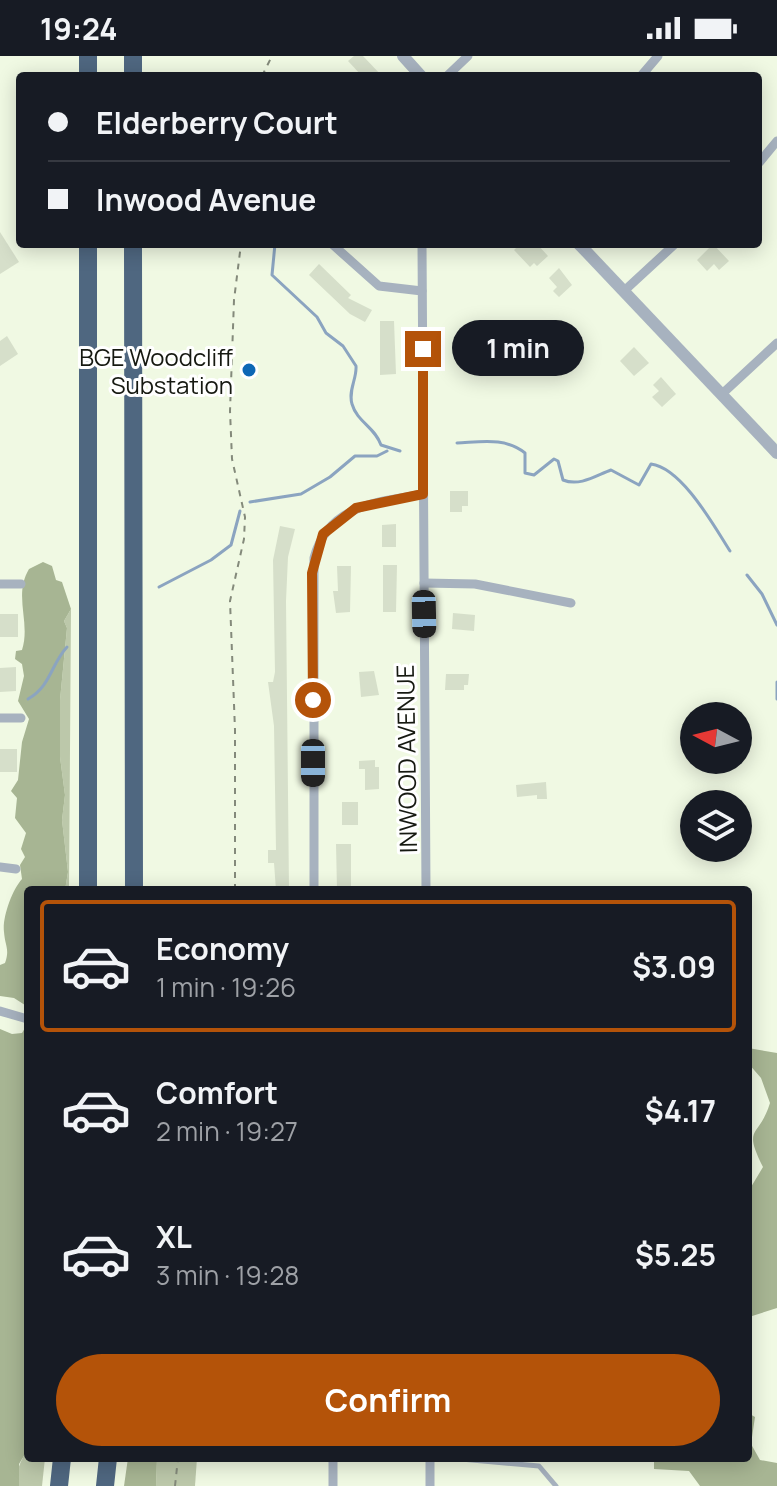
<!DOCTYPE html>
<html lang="en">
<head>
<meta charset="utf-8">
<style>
  :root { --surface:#171b24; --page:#20242c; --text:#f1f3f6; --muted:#9ea1a6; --line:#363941; --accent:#b45309 }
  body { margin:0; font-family:Manrope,sans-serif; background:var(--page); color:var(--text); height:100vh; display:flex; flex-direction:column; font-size:30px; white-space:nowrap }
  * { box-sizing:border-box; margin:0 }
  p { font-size:26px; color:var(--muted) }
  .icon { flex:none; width:44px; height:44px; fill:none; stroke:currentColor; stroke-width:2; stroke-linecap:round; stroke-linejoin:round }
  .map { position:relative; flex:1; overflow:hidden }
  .drawer { position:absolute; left:24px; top:830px; width:728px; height:576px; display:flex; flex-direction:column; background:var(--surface); border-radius:8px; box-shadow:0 4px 20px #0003 }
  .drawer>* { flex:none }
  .guide { position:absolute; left:16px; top:16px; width:746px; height:176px; border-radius:8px; box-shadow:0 4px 20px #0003; display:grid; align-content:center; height:176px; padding:0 32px; background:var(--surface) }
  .needle { width:52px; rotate:277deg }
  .tools { position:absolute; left:680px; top:646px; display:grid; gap:16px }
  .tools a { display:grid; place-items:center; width:72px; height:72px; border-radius:50%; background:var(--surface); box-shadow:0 4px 20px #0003; font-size:40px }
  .end { position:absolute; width:36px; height:36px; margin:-18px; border:10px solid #b45309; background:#fff; box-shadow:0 0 0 4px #fff }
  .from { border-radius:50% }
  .bubble { position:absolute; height:56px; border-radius:28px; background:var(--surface); box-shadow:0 4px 20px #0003; font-size:26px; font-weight:700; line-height:56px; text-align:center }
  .car { position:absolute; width:24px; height:48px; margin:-24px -12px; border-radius:10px; box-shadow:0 0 6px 2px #0007; background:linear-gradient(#222 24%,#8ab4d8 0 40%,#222 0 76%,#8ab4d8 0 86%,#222 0) }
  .guide b { display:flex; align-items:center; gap:28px; height:76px; font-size:30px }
  .guide b+b { border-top:2px solid var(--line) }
  .guide i { width:20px; height:20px; background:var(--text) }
  ul { padding:14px 0 0; list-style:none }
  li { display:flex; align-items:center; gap:24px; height:132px; margin:0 16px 12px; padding:0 16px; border:4px solid transparent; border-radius:8px }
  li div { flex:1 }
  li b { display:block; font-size:30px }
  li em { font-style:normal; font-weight:700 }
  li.current { border-color:var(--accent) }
  li>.icon { width:72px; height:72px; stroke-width:1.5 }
  .action { display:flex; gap:16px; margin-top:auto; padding:16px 32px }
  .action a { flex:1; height:92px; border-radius:48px; background:var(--accent); color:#fff; font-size:32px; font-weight:700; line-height:92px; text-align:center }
  .status { display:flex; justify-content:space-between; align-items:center; height:56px; padding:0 40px; background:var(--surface); direction:ltr }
  .status svg { height:22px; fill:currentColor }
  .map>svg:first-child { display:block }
  .green { fill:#bcc8aa }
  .forest { fill:#a7b593 }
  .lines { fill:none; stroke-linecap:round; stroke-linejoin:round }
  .stream { stroke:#8ba4c0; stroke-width:3 }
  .building { fill:#d6dfca }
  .path { stroke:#848a7b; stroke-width:2; stroke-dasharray:6 6; stroke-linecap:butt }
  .service { stroke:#a7b2bf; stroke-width:5 }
  .minor { stroke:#a7b2bf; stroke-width:9 }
  .tertiary { stroke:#a7b2bf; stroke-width:12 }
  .motorway { stroke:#4f6780; stroke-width:18 }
  .route { stroke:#b45309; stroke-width:10 }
  .poi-dot { fill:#0d67b5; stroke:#fff; stroke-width:3 }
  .labels { text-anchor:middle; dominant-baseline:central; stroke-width:6; stroke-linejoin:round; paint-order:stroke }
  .poi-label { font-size:24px; fill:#161911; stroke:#fff; text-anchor:end }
  .street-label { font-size:24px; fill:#161911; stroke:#fff }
</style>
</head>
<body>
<div class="status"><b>19:24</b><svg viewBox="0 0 49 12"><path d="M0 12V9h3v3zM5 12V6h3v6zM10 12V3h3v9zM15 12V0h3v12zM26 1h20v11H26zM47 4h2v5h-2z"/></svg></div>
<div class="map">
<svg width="777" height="1430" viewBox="0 0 777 1430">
  <rect width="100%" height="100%" fill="#f0f9e3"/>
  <!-- green -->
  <g class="green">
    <path d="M71,553l-2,281h-4l3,-18 -6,-52 3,-25 -5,-38v-57l7,-72 -3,-7z"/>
    <path d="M28,1393v9h17l-3,28h-23c-5,-13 2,-26 9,-37z"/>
    <path d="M157,1402h40l-2,28h-39z"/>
  </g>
  <!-- forest -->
  <g class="forest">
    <path d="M43,506l9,4 4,14 6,2 9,27 -7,12 3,7 -7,72v57l5,38 -3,25 6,52 -3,18h-37v117l-14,-9 -14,-2v-31l5,-2c5,-14 0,-17 -1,-31 -2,-14 8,-42 18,-53l-2,-14 5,-8 -4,-8 5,-16 -11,-15 2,-20 -6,-7 7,-11 4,-38 7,-23 -11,-18 6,-25 -2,-12 -7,-5 1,-8 6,-1c9,-28 -9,-54 7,-81z"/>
    <path d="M28,967v426l-9,15v22h-19v-457l12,5 10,-1z"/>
    <path d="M748,992l29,5v255l-28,9 -1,-125 15,-25c-21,-42 -4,-28 7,-64l-9,-25 -13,-15z"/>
    <path d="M748,1357l7,4 -4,27 9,16 17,3v23h-77l-11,-15 -35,-2v-11h94z"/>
    <path d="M128,1402h29l-1,28h-32z"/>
  </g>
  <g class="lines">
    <!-- stream -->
    <g class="stream">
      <path d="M275,188l-3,31 45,42 9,16 17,13 13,20c1,13 -8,24 -4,38 5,18 23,23 29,41l19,6"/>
      <path d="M457,387c24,-1 48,-6 68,10v20l9,2 20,-16 4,2 5,19c17,7 34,-5 48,-10l28,15 12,-21c31,4 63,62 79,87"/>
      <path d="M250,446l51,-8 29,-17 25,-21h22l10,-5"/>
      <path d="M747,519l15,19 15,31"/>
      <path d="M159,531l52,-27 20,-15 9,-34"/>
      <path d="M777,626v17"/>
      <path d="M28,643c23,-13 23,-35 39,-52"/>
    </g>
  </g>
  <!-- building -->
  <g class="building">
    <path d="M354,0h9l19,20h-20l-14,-15z"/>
    <path d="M0,176l19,30 -19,12z"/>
    <path d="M520,188h17l11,12 -11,10 -3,-3 -4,4 -16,-17z"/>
    <path d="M713,188l16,17 -10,9 -5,-6 -7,7 -10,-11z"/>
    <path d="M319,208l32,31 -3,3 24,12 -7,12 -15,-8 -41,-39z"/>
    <path d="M559,212l13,17 -13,12 -6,-6 4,-4 -8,-9z"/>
    <path d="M380,265h14l2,53 -16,1z"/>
    <path d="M7,280l11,18 -18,12v-25z"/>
    <path d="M634,291l15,16 -15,13 -14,-15z"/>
    <path d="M661,321l15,17 -14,13 -10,-10 7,-6 -6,-6z"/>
    <path d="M450,435h18v15h-6v6h-12z"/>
    <path d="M396,468v23h-14v-22z"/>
    <path d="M280,470l15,3 -7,28 -2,44 3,289h-13l-2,-27h-6v-13h8l-2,-124 -6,-44h5l2,-10 -2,-112z"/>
    <path d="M383,509h14l-1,47h-13z"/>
    <path d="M337,510h14l-1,46 -14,1 -3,-22h5z"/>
    <path d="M453,557l22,2 -1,16 -22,-2z"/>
    <rect x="0" y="558" width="18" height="23"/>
    <path d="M16,611v24l-16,1v-24z"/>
    <path d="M374,615l5,24 -18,2 -2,-25z"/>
    <path d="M446,618h23l-1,11h-4v5h-19z"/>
    <rect x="0" y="693" width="17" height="23"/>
    <path d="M375,704v7h4v22l-14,1v-21h-6v-8z"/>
    <path d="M546,726l1,17h-10v-4l-20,2 -1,-12z"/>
    <rect x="342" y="746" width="16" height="23"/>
    <path d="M336,788h15v46h-14z"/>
  </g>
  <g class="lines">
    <!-- path -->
    <g class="path">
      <path d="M262,20l10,-20"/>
      <path d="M235,834v-160l-5,-129 14,-62 1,-22 -13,-58 -2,-48 4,-111 7,-56"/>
      <path d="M175,1430l3,-28"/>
    </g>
    <!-- service -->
    <path class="service" d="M450,1402l89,8 17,20"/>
    <!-- minor -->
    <g class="minor">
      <path d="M447,20l21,-20"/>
      <path d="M641,20l17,-20"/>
      <path d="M758,108l19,-23"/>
      <path d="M332,188l47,42 43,5"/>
      <path d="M422,188l4,646"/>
      <path d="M624,235l51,-47"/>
      <path d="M722,338l55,-51"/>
      <path d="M424,527l51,1 96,19"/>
      <path d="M0,528h21"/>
      <path d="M0,662h21"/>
      <path d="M0,811l16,2"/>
      <path d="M314,834v-332c14,-53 63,-56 109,-64"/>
      <path d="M0,955l24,7"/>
      <path d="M333,1402v28"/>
      <path d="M430,1402v28"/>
    </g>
    <!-- tertiary -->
    <g class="tertiary">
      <path d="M403,0l18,20"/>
      <path d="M579,188l198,209"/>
    </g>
    <!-- motorway -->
    <g class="motorway">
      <path d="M88,0v20"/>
      <path d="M133,0v20"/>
      <path d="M88,188v646"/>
      <path d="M133,188l1,646"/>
      <path d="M59,1430l3,-28"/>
      <path d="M105,1430l3,-28"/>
    </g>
  </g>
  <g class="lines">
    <!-- route -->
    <path class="route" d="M313,644l-1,-127 11,-39 33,-26 67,-14v-145"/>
  </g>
  <!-- markers -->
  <circle class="poi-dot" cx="249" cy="314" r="8"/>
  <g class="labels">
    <!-- poi labels -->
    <g class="poi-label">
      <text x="233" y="300">BGE Woodcliff<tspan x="233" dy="28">Substation</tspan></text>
    </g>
    <!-- street labels -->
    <g class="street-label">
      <text transform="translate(406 703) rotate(-91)">INWOOD AVENUE</text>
    </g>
  </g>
</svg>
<div class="tools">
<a><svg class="needle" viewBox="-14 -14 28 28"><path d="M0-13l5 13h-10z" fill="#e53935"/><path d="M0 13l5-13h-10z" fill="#9ea1a6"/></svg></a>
<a><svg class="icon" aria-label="layers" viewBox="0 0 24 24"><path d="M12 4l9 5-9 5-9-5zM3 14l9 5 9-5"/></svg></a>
</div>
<i class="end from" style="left:313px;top:644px"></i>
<i class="end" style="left:423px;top:293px"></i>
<div class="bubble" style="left:452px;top:264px;width:132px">1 min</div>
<i class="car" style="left:424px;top:558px;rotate:179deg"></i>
<i class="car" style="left:313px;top:707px;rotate:180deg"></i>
<div class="guide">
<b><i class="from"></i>Elderberry Court</b>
<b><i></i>Inwood Avenue</b>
</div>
<section class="drawer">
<ul>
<li class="current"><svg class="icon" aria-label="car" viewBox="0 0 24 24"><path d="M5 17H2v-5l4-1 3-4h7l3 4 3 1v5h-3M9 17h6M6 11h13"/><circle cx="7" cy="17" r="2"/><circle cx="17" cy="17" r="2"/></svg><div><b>Economy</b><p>1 min · 19:26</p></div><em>$3.09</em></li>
<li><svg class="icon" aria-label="car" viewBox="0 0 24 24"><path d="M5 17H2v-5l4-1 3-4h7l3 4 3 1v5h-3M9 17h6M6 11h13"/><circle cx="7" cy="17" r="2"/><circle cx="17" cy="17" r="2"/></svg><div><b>Comfort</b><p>2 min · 19:27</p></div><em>$4.17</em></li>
<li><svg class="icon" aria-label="car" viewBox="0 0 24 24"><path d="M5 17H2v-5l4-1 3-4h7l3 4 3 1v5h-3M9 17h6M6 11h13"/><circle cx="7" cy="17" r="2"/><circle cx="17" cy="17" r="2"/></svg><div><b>XL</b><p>3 min · 19:28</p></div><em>$5.25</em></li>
</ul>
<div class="action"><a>Confirm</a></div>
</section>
</div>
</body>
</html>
